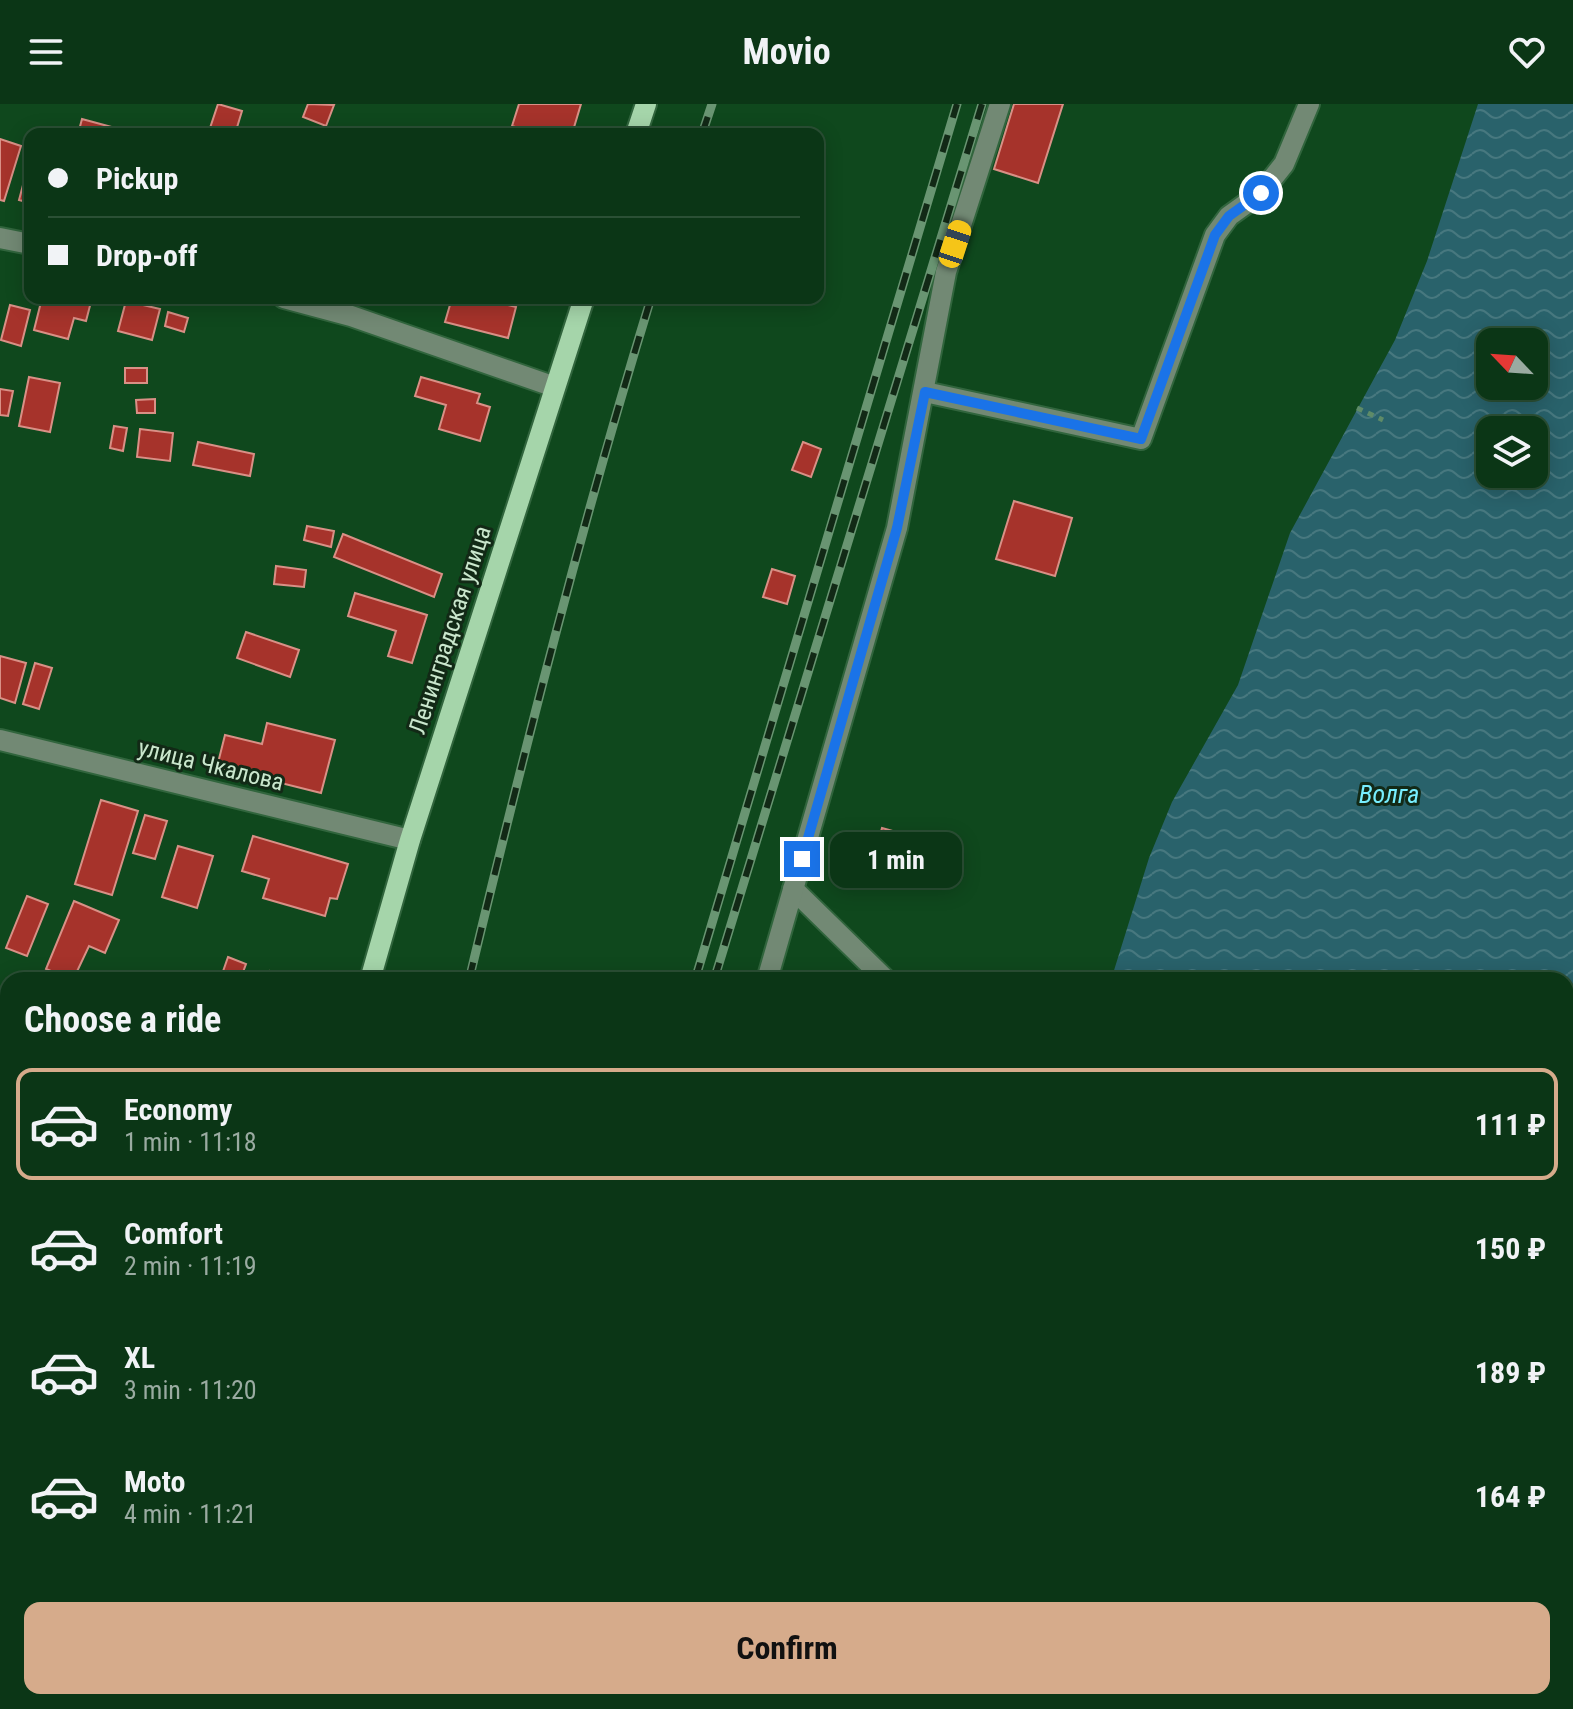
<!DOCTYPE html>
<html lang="en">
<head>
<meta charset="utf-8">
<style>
  :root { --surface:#0b3616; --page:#194123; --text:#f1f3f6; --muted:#9aaba1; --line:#2b5035; --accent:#d6ab8b }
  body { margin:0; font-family:"Roboto Condensed",sans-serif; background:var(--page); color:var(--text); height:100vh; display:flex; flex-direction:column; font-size:30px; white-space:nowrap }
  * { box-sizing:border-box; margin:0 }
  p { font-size:26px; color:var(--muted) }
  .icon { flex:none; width:44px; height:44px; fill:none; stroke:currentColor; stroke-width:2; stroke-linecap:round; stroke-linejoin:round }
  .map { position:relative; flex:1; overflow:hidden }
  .drawer { position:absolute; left:0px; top:868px; width:1574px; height:738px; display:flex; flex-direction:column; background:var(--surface); border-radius:24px 24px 0 0; box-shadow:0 4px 20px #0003,0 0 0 2px var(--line) }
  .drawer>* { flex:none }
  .top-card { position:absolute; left:24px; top:24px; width:800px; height:176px; border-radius:16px; box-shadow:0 4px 20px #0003,0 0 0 2px var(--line); display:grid; align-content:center; height:176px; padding:0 24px; background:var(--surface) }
  .needle { width:52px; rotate:295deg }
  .controls { position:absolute; left:1476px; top:224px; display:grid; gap:16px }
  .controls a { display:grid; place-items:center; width:72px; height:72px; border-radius:16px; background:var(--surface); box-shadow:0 4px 20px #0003,0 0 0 2px var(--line); font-size:40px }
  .end { position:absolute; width:36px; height:36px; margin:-18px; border:10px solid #1a73e8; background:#fff; box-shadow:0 0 0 4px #fff }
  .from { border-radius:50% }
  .bubble { position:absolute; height:56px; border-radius:16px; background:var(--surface); box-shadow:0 4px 20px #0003,0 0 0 2px var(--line); font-size:26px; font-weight:700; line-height:56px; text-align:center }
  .car { position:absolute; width:24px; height:48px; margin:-24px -12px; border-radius:10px; box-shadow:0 0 6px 2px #0007; background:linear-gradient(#f5c518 24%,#345 0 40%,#f5c518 0 76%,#345 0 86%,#f5c518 0) }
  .top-card b { display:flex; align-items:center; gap:28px; height:76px; font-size:30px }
  .top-card b+b { border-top:2px solid var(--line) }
  .top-card i { width:20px; height:20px; background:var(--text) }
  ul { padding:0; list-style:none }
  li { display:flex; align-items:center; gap:24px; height:112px; margin:0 16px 12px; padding:0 8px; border:4px solid transparent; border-radius:16px }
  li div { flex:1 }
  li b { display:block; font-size:30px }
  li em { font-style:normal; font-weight:700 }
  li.current { border-color:var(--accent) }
  li>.icon { width:72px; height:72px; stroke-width:1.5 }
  h2 { padding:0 24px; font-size:36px; line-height:96px }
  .primary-button { display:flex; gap:16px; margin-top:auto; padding:16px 24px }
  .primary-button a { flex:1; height:92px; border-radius:16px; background:var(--accent); color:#111; font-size:32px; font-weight:700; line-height:92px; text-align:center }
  header { display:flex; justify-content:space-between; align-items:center; height:104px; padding:0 24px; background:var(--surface); font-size:36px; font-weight:700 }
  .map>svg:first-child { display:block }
  .grass { fill:url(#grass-dots) }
  .water { fill:url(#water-waves); fill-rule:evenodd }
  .building { fill:#a6332b; stroke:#d99086; stroke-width:2 }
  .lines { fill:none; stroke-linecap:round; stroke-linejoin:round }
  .minor-casing { stroke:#31653d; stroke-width:24 }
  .major-casing { stroke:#31653d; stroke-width:24 }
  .path { stroke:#5e8b68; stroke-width:5; stroke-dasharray:6 6; stroke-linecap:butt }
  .minor { stroke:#728974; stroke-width:20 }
  .major { stroke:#a5d5aa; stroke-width:20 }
  .rail-casing { stroke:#699572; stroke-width:9 }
  .rail { stroke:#122916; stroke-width:6; stroke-dasharray:18; stroke-linecap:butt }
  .route { stroke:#1a73e8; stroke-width:10 }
  .labels { text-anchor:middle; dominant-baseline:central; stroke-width:6; stroke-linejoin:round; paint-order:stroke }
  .street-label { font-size:24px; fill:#cae7cd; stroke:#122916 }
  .water-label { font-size:26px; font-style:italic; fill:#7ef; stroke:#122916 }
</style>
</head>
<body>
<header><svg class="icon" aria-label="menu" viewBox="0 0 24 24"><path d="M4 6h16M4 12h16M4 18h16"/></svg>Movio<svg class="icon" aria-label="heart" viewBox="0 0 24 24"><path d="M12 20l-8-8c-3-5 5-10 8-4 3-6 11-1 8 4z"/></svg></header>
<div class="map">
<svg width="1573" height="1605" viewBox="0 0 1573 1605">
  <defs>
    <pattern id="grass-dots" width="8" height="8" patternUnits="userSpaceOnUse" patternTransform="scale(2)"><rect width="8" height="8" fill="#2b6637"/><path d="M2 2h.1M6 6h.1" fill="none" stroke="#487c53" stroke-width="1.8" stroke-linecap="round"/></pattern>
    <pattern id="water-waves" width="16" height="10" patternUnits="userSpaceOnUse" patternTransform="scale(2)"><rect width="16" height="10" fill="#29626b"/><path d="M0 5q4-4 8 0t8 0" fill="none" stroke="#47787f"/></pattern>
  </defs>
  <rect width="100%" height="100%" fill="#0f481d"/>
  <!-- grass -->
  <path class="grass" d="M0,1183l8,3v59l-8,-3z"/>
  <!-- water -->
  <path class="water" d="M1478,0h95v1605h-734l2,-7h725v-722h-455l38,-122 23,-56 66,-117 52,-152 105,-193 32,-79zM1490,238h44v44h-44zM1490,326h44v44h-44z"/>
  <!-- building -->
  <g class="building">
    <path d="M218,0l24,7 -7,23h-27z"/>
    <path d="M308,0l26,1 -8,21 -23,-9z"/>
    <path d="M519,0h62l-9,30h-34l-26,-8z"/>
    <path d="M1014,0h49l-25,79 -44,-14z"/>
    <path d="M82,15l37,10 -1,5h-40z"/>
    <path d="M0,35l21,7 -17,55 -4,-1z"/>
    <path d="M27,66l3,1v32l-11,-3z"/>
    <path d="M42,194h50l-6,23 -12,-3 -6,21 -34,-9z"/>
    <path d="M452,194h58l-2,7 8,2 -8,31 -63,-16z"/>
    <path d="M126,197l34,8 -8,31 -34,-9z"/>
    <path d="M10,201l20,5 -9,36 -20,-6z"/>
    <path d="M168,208l20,6 -4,14 -19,-6z"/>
    <rect x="125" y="264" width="22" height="15"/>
    <path d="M29,273l31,6 -10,49 -31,-6z"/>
    <path d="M421,273l59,17 -3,9 13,4 -10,34 -41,-12 7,-24 -31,-9z"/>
    <path d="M0,285l13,2 -5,25 -8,-1z"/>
    <path d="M155,295v14h-18l-1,-13z"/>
    <path d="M114,322l13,2 -4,23 -13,-3z"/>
    <path d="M140,325l33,4 -3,28 -33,-4z"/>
    <path d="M198,338l56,12 -4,22 -57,-11z"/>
    <path d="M803,338l18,7 -10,28 -19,-7z"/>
    <path d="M1014,397l58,17 -17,58 -59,-17z"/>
    <path d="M307,422l27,5 -3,16 -27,-7z"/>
    <path d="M343,430l99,40 -8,23 -100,-40z"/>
    <path d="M276,462l30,4 -2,17 -30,-3z"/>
    <path d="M772,465l23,7 -8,28 -24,-7z"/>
    <path d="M355,489l72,22 -15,48 -24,-7 8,-25 -48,-15z"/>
    <path d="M246,528l53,18 -9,27 -53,-19z"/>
    <path d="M0,552l26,7 -11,40 -15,-5z"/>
    <path d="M35,559l17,5 -13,41 -16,-5z"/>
    <path d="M267,619l68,17 -14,53 -104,-26 8,-32 37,9z"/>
    <path d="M101,696l37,11 -26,84 -37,-11z"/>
    <path d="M145,711l22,6 -12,38 -22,-6z"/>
    <path d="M882,724l39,11 -11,39 -39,-11z"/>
    <path d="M253,732l95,28 -11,35 -7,-1 -5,18 -62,-18 6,-19 -27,-8z"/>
    <path d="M178,742l35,10 -16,52 -35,-11z"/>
    <path d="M27,792l21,8 -21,52 -21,-8z"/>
    <path d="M74,797l45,19 -14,33 -16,-7 -16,34 -27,-11z"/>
    <path d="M228,853l18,7 -6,16h-20z"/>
    <path d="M270,867l27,9h-30z"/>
    <path d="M34,1598h53l-3,7h-31z"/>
  </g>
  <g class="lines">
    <!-- minor casing -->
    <g class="minor-casing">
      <g id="minor">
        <path d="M0,134l30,6"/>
        <path d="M284,194l67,18 204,71"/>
        <path d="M925,288l216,47 74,-204 14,-19 32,-23 23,-29 25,-60"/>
        <path d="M0,636l410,100"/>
        <path d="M793,785l93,91"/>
        <path d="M767,876l130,-452 49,-256 54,-168"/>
        <path d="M0,1600l12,5"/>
        <path d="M557,1605l2,-7"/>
        <path d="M718,1605l3,-7"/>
      </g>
    </g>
    <!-- major casing -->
    <g class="major-casing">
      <g id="major">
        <path d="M636,30l10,-30"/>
        <path d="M370,876l40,-140 174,-542"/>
        <path d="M163,1605l2,-7"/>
      </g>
    </g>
    <!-- path -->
    <path class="path" d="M1357,304l26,12"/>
    <!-- minor -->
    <use href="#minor" class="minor"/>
    <!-- major -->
    <use href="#major" class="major"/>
    <!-- rail casing -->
    <g class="rail-casing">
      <g id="rail">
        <path d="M702,30l10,-30"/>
        <path d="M469,876c55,-229 113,-457 182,-682"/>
        <path d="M695,876l262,-876"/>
        <path d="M714,876l268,-876"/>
        <path d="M345,1605l1,-7"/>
        <path d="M476,1605l2,-7"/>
        <path d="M495,1605l2,-7"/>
      </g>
    </g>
    <!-- rail -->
    <use href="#rail" class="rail"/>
  </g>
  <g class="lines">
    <!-- route -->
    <path class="route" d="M802,755l95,-331 28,-136 216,47 74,-204 14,-19 32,-23"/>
  </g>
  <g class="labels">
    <!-- street labels -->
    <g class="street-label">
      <text transform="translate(450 526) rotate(-72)">Ленинградская улица</text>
      <text transform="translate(211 661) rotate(14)">улица Чкалова</text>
    </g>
    <!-- water labels -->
    <g class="water-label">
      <text x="1389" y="690">Волга</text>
    </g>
  </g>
</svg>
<div class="controls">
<a><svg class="needle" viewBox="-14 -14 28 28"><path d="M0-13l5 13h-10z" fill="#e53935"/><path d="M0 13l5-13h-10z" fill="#9aaba1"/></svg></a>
<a><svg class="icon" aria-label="layers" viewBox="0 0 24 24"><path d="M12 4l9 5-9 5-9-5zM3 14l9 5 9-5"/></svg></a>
</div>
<i class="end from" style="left:1261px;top:89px"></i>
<i class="end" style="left:802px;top:755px"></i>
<div class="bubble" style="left:830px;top:728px;width:132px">1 min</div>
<i class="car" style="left:955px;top:140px;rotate:18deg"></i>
<div class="top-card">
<b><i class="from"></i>Pickup</b>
<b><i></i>Drop-off</b>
</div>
<section class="drawer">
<h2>Choose a ride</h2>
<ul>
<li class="current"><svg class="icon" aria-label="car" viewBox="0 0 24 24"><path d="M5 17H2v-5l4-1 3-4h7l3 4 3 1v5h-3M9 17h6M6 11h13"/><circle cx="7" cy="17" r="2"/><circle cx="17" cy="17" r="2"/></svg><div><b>Economy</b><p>1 min · 11:18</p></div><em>111 ₽</em></li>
<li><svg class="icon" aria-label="car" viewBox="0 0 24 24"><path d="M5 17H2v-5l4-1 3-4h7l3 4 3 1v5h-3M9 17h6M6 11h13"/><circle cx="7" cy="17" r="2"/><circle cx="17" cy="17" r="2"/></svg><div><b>Comfort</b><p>2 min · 11:19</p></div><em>150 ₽</em></li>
<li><svg class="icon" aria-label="car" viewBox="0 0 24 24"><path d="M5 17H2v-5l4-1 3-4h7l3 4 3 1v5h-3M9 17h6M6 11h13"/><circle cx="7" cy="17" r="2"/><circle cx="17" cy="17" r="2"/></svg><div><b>XL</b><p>3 min · 11:20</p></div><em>189 ₽</em></li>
<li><svg class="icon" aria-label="car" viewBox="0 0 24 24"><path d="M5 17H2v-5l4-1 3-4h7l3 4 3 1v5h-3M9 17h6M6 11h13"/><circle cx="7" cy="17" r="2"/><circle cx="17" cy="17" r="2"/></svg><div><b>Moto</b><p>4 min · 11:21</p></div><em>164 ₽</em></li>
</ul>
<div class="primary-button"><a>Confirm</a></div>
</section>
</div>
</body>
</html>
